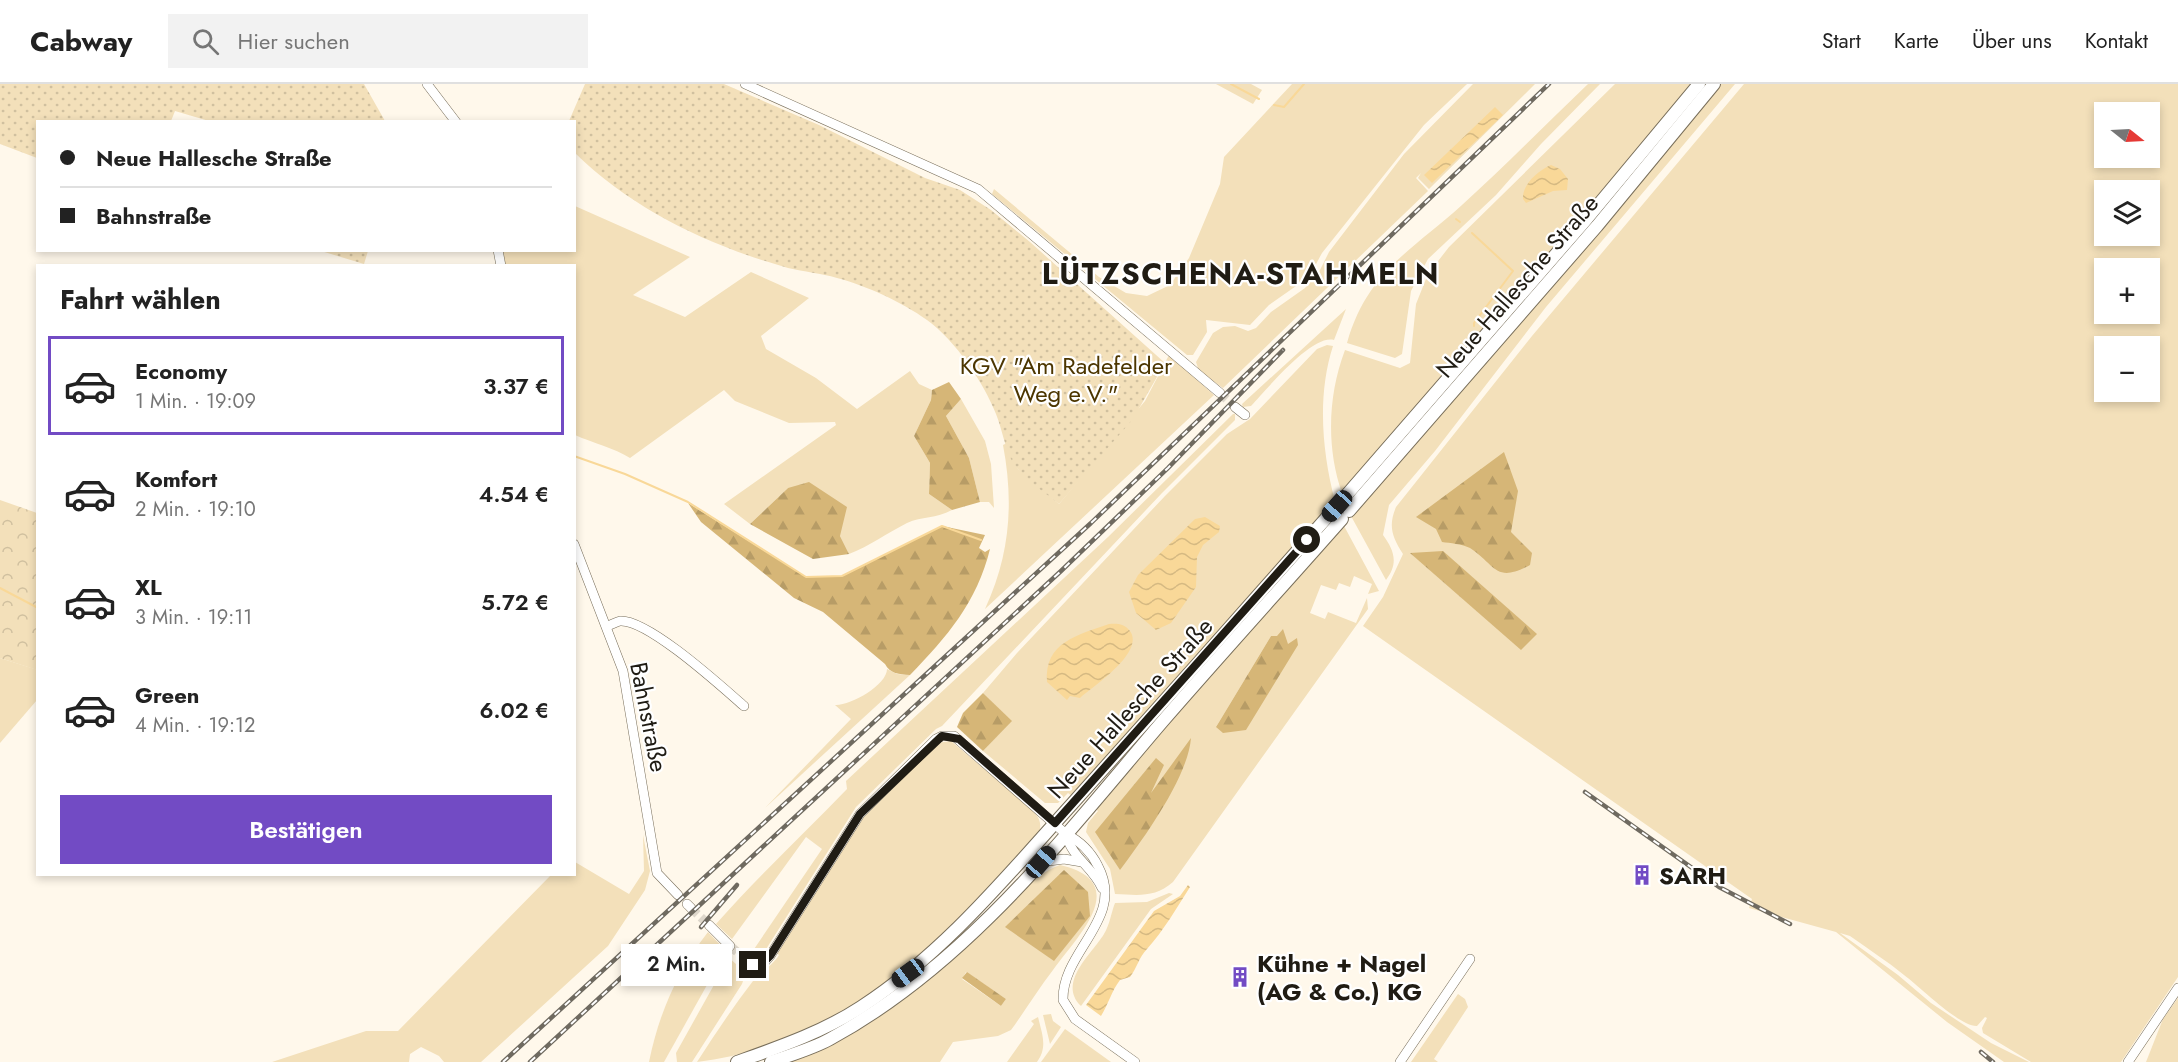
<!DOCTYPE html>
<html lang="de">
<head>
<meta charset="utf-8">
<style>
  :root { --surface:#fff; --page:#f2f2f2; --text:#222; --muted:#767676; --line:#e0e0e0; --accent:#724bc4 }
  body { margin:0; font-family:Jost,sans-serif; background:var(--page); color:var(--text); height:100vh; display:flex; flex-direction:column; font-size:22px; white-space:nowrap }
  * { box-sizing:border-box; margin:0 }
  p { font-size:20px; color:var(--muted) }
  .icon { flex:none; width:33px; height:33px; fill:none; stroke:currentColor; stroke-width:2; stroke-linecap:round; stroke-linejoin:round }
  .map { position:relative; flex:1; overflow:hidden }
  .panel { position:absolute; left:36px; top:180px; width:540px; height:612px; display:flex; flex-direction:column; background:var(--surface); border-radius:0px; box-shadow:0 3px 9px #0003 }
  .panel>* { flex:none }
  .hud { position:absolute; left:36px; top:36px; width:540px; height:132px; border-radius:0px; box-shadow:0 3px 9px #0003; display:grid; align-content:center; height:132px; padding:0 24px; background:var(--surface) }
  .needle { width:39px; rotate:108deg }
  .controls { position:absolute; left:2094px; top:18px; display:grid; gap:12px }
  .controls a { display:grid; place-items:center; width:66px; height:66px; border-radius:0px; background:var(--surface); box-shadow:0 3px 9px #0003; font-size:30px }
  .end { position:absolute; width:27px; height:27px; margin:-14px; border:8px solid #201c14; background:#fff; box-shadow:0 0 0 3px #fff }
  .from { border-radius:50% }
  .bubble { position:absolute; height:42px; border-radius:0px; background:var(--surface); box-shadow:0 3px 9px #0003; font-size:20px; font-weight:600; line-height:42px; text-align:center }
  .car { position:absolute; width:18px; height:36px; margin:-18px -9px; border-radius:8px; box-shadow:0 0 4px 2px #0007; background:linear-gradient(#222 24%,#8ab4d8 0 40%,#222 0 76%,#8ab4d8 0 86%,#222 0) }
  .hud b { display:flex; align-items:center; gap:21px; height:57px; font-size:22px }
  .hud b+b { border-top:2px solid var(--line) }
  .hud i { width:15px; height:15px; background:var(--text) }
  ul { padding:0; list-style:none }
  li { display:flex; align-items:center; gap:18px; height:99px; margin:0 12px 9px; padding:0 12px; border:3px solid transparent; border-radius:0px }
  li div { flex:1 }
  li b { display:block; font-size:22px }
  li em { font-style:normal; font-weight:600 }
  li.selected { border-color:var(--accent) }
  li>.icon { width:54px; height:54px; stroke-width:1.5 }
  h2 { padding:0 24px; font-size:27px; line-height:72px }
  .action { display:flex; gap:12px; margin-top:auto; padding:12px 24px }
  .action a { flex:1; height:69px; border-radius:0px; background:var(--accent); color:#fff; font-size:24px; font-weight:600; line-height:69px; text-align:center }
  header { display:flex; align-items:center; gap:36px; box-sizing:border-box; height:84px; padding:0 30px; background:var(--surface); border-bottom:2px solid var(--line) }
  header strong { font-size:28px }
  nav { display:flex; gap:33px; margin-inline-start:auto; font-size:21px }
  .search { width:420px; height:54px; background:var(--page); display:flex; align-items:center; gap:15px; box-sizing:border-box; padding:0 21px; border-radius:0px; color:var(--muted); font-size:22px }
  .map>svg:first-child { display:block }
  .grass { fill:#f3e0ba; fill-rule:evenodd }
  .forest { fill:url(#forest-firs) }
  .park { fill:url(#park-crowns) }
  .garden { fill:url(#garden-dots) }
  .water { fill:url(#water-waves) }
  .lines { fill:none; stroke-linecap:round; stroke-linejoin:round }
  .stream { stroke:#f9d898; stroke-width:2 }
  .minor-tunnel { stroke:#ded7cb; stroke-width:9; stroke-dasharray:9 4.5; stroke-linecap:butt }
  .minor-casing { stroke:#786e5a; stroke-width:10 }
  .major-casing { stroke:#786e5a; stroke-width:14 }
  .minor { stroke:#fff; stroke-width:9 }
  .major { stroke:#fff; stroke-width:12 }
  .rail-casing { stroke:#6f6a60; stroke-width:4.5 }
  .rail { stroke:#fff; stroke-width:2; stroke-dasharray:7; stroke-linecap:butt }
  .route { stroke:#201c14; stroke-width:8 }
  .labels { text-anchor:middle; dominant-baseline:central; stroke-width:4.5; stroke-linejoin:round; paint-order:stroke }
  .street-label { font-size:24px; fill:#201c14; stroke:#fff }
  .park-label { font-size:24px; fill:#4c3600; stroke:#fff }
  .poi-label { font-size:24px; font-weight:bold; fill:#201c14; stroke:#fff; text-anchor:start }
  .district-label { font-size:30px; font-weight:bold; letter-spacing:1.5px; fill:#201c14; stroke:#fff }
</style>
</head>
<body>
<header>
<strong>Cabway</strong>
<div class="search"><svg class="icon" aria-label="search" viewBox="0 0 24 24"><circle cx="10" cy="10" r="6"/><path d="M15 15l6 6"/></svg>Hier suchen</div>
<nav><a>Start</a><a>Karte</a><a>Über uns</a><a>Kontakt</a></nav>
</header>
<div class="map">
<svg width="2178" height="978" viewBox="0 0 2178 978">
  <defs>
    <pattern id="forest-firs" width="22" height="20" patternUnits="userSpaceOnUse" patternTransform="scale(1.5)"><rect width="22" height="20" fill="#d6b677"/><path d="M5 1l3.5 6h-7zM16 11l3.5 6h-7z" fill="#b79c66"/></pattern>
    <pattern id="park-crowns" width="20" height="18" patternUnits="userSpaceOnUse" patternTransform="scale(1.5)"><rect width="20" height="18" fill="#f3e0ba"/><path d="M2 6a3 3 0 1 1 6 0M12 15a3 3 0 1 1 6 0" fill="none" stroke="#d0c09f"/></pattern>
    <pattern id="garden-dots" width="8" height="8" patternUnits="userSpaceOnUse" patternTransform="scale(1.5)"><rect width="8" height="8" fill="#f3e0ba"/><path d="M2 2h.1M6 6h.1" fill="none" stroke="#d0c09f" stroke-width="1.8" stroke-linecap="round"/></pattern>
    <pattern id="water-waves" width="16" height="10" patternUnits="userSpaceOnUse" patternTransform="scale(1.5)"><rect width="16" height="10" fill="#f9d898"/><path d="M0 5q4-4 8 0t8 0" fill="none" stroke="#d5b982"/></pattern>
  </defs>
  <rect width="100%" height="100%" fill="#fff8eb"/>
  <!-- grass -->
  <g class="grass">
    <path d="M1216,0h35l11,6 -9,14z"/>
    <path d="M1292,0h175l-43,41 -102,128 -13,24 -40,28 -19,20 -44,-5 1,12 -14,23h-6l-195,-161 2,-5 105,88 27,16 21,3 23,-11 19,-27 31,-74 4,-27z"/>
    <path d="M1473,0h62l-106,105 -11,-11 3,-5 -5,5 12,13 -205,197 -24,-17 -3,-9 17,-29 10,-6 12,-1 13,5 8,-3 15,-16 34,-24 14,-16 10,-20 75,-98z"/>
    <path d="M1588,0h12l-59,60 -45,51 -68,64 -17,32 -9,63 -7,4 -48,-15c20,-71 64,-92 115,-138 43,-39 84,-81 126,-121z"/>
    <path d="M1615,0h78l-138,165 -213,244c-16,-46 -14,-98 3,-143l55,18 10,-5 6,-59 12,-30 21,-27z"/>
    <path d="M1720,0h15l-189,223 -111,144 -46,54 -6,30c11,15 16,28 3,45l-35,-64z"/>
    <path d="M1744,0h434v893l-57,85h-90l-48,-29 -1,-5 5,-10 -2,-1 -8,9c-17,1 -58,-40 -73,-51 -17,-14 -36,-26 -54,-39l-10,-3 58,42 33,28 60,40 38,19h-25l-57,-40 -111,-90 -87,-24 3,-9 -389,-273 20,-29 20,-43c-11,-17 -15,-28 -7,-47l136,-171zM2104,28h46v46h-46zM2104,106h46v46h-46zM2104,184h46v46h-46zM2104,262h46v46h-46z"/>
    <path d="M575,122l115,51 -57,38 52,22 66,-45 58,26 -48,38 5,13 50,29 41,31 53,-38 9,13 13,6 -1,10 -17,36 16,27 -1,31 23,16c-16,9 -30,6 -45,13 -20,10 -37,23 -58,31l-9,-18 -52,-48 -38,36 -26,-20 112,-79 -1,-3 -46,1 -54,-22 -11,-11 -94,68c-16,-10 -37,-15 -55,-23l-1,-169 -69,-1 -2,-14 71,-1z"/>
    <path d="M1346,225l-12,31c-22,-6 -67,49 -83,66l-8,1 -1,-3z"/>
    <path d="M1327,261l6,1c-16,49 -11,106 2,155l-263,295 -4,-3 -10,10h-13l-62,-52 28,-30 -28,-28 34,-40 148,-157 62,-62 23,-15 67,-70z"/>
    <path d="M1169,271l45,40 -229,214c25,-54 29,-106 18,-164l4,-2 11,26 41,35 86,-103z"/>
    <path d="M961,315l24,42 6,23 3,44 -5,-6h-9l-11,-44 -23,-42z"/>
    <path d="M1233,330h2v6l-73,73 -220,233 -6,3 -80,78 -95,150 -4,1 -7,-3 72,-106 -16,-12 -74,102 -16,-15c42,-48 88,-90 131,-135l-1,-8 262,-244z"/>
    <path d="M1343,440l36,67 -11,3 4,-10 -18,-8 -4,11 -11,-4 -3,7 -15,-5 -11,28 15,6 3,-7 28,11 11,-25 1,11 -195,273c-18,16 -35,13 -58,12l-5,-25 -24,-37 2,-9 10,-12 -3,-3zM1271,552h6l11,9 -72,82z"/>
    <path d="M0,574l38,12 -1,30 -37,43z"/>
    <path d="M887,585l10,5 13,1 -145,133 86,-89 -16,-14c15,1 52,-20 52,-36z"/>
    <path d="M951,657l77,65c9,9 15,14 11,27 -35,38 -68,80 -106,115 -64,59 -148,103 -236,114 18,-28 36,-55 56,-81 9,-10 19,-15 26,-26l-3,-2 87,-135 74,-75z"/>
    <path d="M643,751l7,36 -5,19 -37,56 -127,116h-37l-5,-6 -18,-9 -11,7 -1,8h-137l94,-31h32l153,-156 23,-1 1,-12 54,32 15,-23z"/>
    <path d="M1060,781c74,17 17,72 -7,105 -16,21 -28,41 -42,60l-13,6 -45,6 -13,20h-150c72,-25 132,-74 187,-125 24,-22 53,-62 83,-72zM966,888l40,27 -5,7 -39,-27z"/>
    <path d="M1169,809l4,1 -22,15 -70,97c-24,-24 11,-52 23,-72 6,-10 7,-21 11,-31l32,-1z"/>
    <path d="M708,848l18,19 -62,111h-15c10,-49 28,-90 59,-130z"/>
    <path d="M729,874c9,8 18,13 13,26l-50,78h-15l-1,-9z"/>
    <path d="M1458,910l7,5 3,8 -34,52 4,3h-27z"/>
    <path d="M2178,914v64h-32l17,-43z"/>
    <path d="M1051,930l2,7 8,6 -11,17 -7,-29z"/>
    <path d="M1038,933c4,17 10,30 -1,45h-30l27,-38 -3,-3z"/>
    <path d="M1065,945l46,33h-70z"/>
  </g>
  <!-- forest -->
  <g class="forest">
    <path d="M949,298l12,17 -15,17 23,42 11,44 -28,8 -23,-16 1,-31 -16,-27 17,-36 1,-10z"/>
    <path d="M1504,368l14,39 -7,41 21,21 -2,12c-35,19 -34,0 -60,-17 -8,-4 -20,-5 -28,-6l-6,-13 -20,-12z"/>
    <path d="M809,398l38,25 -7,29 9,18 -36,5 -63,-35 38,-36z"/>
    <path d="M688,419l118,74 37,-1 99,-50 43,9 -6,13 6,4 5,-3c-13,53 -43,88 -80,126 -11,-1 -20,-1 -25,-11l-62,-52 -29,-14 -93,-76z"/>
    <path d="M1443,467l94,83 -16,16 -111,-97z"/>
    <path d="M1283,545l5,15 9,-6 1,7 -52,85 -23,3 -7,-6 55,-91h6z"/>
    <path d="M983,609l29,28 -29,30 -26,-24 6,-14z"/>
    <path d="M1191,654c-3,39 -47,100 -71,132l-25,-38 61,-74 8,7 -13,28z"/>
    <path d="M1064,786l24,22 2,24 -36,45 -49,-34z"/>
    <path d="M967,888l39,27 -5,7 -39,-28z"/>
  </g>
  <!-- park -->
  <path class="park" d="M0,416l37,13v157l-37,-12z"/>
  <!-- garden -->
  <g class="garden">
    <path d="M0,0h364l21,37h-176l-34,-10 -4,10 -133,1 -1,36 -37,-14z"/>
    <path d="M585,0h139l95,41 106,53 35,12 31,20 39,32 135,121 -32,56 -74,85c-16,-13 -36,-25 -47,-43 -7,-13 -10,-32 -16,-47 -12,-31 -41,-74 -69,-94 -25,-18 -60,-34 -90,-42 -16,-5 -33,-6 -49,-10 -78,-22 -155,-58 -213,-115l-1,-31 -5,-1z"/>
    <path d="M321,167l47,-1v1l-4,13z"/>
  </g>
  <!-- water -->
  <g class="water">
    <path d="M1495,23l8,8 -71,68 -8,-8z"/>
    <path d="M1551,81l9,4 8,10 -1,11 -14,1 -27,12 -3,-4c-1,-15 16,-29 28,-34z"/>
    <path d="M1205,433l15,9 -1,6 -16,13 -6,12 -1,30 -25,36 -15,7 -20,-17 -7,-21 9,-17 57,-56z"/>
    <path d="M1109,540c8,-1 16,0 21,7 15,21 -35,54 -50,67l-10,-2 -3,4 -20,-18c-3,-40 31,-47 62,-58z"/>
    <path d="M1188,801l2,2c-14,22 -26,43 -43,62 -8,8 -10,19 -17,28l-10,3c-9,12 -11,23 -19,36l-15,-11 68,-94 26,-15z"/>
  </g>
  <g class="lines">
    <!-- stream -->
    <g class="stream">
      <path d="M1231,0l28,15"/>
      <path d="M1274,21l10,2 20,-23"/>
      <path d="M1456,135l4,3"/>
      <path d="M1472,149l41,38 -39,52v3"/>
      <path d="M574,372l51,18 63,28 118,75 36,-1 100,-50 39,14"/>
      <path d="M0,504l38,20"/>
    </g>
    <!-- minor-tunnel -->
    <g class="minor-tunnel">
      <path d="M1220,309l15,14"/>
      <path d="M691,824l18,17"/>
      <path d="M730,862l23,19"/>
    </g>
    <!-- minor casing -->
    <g class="minor-casing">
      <g id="minor">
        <path d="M427,0l29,38"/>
        <path d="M745,0l233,105 242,204"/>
        <path d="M498,166l3,16"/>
        <path d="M1235,323l10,8"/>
        <path d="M574,460l49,127 34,202 21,22"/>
        <path d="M607,542c4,-1 9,-4 13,-5 28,-2 102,66 124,85"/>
        <path d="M1066,750c5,23 27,33 36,54"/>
        <path d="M1041,778l23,-3 18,3"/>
        <path d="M687,820l4,4"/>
        <path d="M709,841l21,21"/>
        <path d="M753,881l10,-1 7,-8 90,-142 76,-75 6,-3h12l112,98c14,7 25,18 32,32 28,53 -36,84 -35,134l12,19 60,43"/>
        <path d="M1400,978l70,-103"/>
        <path d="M2128,978l50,-74"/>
      </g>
    </g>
    <!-- major casing -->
    <g class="major-casing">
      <g id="major">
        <path d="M1344,414l240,-276 115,-138"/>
        <path d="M1349,427l248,-285 117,-142"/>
        <path d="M737,978c42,-15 86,-30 124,-55 83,-54 145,-130 211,-203 89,-99 177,-198 265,-298"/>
        <path d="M771,978c19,-7 41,-13 59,-23 136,-74 233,-201 332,-317 59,-68 120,-135 180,-203"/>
      </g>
    </g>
    <!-- minor -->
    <use href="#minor" class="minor"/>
    <!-- major -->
    <use href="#major" class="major"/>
    <!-- rail casing -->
    <g class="rail-casing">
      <g id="rail">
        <path d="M1585,708l134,95 71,37"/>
        <path d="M701,843l36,-42"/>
        <path d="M1981,968l12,10"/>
        <path d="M503,978l588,-539 458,-439"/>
        <path d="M530,978l531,-491 107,-103 115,-118"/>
      </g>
    </g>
    <!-- rail -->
    <use href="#rail" class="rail"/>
  </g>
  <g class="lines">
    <!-- route -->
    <path class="route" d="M753,881l9,-1 8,-8 90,-142 82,-78 17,3 96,84 252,-283"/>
  </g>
  <!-- icons -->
  <defs>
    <g id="building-bare" transform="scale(1.62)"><path d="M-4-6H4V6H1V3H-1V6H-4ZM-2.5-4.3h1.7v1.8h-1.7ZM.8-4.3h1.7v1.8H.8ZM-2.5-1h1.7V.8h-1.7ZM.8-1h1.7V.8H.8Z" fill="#724bc4" stroke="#fff" stroke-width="2.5" paint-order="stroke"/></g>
  </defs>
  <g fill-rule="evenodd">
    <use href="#building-bare" x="1642" y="791"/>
    <use href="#building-bare" x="1240" y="893"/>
  </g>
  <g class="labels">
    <!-- street labels -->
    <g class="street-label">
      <text transform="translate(1517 202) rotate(-49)">Neue Hallesche Straße</text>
      <text transform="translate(1130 624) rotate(-48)">Neue Hallesche Straße</text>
      <text transform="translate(649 633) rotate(79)">Bahnstraße</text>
    </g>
    <!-- park labels -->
    <g class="park-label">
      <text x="1066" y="281">KGV "Am Radefelder<tspan x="1066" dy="28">Weg e.V."</tspan></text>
    </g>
    <!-- poi labels -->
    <g class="poi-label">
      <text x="1659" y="791">SARH</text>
      <text x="1257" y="879">Kühne + Nagel<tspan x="1257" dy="28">(AG &amp; Co.) KG</tspan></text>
    </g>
    <!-- district labels -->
    <g class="district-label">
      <text x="1241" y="189">LÜTZSCHENA-STAHMELN</text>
    </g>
  </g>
</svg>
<div class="controls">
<a><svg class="needle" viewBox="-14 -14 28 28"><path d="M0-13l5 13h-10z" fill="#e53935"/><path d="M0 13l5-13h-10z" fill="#767676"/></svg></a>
<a><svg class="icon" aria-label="layers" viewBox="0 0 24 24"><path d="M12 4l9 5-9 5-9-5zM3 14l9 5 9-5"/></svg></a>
<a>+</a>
<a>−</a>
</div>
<i class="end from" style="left:1307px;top:456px"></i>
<i class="end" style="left:753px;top:881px"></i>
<div class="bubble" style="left:621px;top:860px;width:111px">2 Min.</div>
<i class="car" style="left:1337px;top:422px;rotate:222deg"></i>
<i class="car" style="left:1041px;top:778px;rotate:41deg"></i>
<i class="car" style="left:908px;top:889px;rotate:234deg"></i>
<div class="hud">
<b><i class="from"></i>Neue Hallesche Straße</b>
<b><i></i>Bahnstraße</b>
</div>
<section class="panel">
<h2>Fahrt wählen</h2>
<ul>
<li class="selected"><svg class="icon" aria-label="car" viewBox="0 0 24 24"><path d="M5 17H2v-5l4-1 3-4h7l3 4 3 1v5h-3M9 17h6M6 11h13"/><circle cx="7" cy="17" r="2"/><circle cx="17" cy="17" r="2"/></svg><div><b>Economy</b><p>1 Min. · 19:09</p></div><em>3.37 €</em></li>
<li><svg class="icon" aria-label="car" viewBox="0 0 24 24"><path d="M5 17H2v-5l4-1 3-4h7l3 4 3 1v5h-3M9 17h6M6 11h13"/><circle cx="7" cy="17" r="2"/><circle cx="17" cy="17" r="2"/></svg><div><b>Komfort</b><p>2 Min. · 19:10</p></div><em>4.54 €</em></li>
<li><svg class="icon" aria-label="car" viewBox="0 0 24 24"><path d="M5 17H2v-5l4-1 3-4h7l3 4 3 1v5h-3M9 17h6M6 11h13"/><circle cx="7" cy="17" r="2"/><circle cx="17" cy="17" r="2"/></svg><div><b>XL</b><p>3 Min. · 19:11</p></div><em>5.72 €</em></li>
<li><svg class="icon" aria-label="car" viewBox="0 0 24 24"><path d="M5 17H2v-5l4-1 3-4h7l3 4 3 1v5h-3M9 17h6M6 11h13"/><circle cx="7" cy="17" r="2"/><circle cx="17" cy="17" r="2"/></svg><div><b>Green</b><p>4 Min. · 19:12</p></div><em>6.02 €</em></li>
</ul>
<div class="action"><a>Bestätigen</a></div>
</section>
</div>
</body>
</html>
